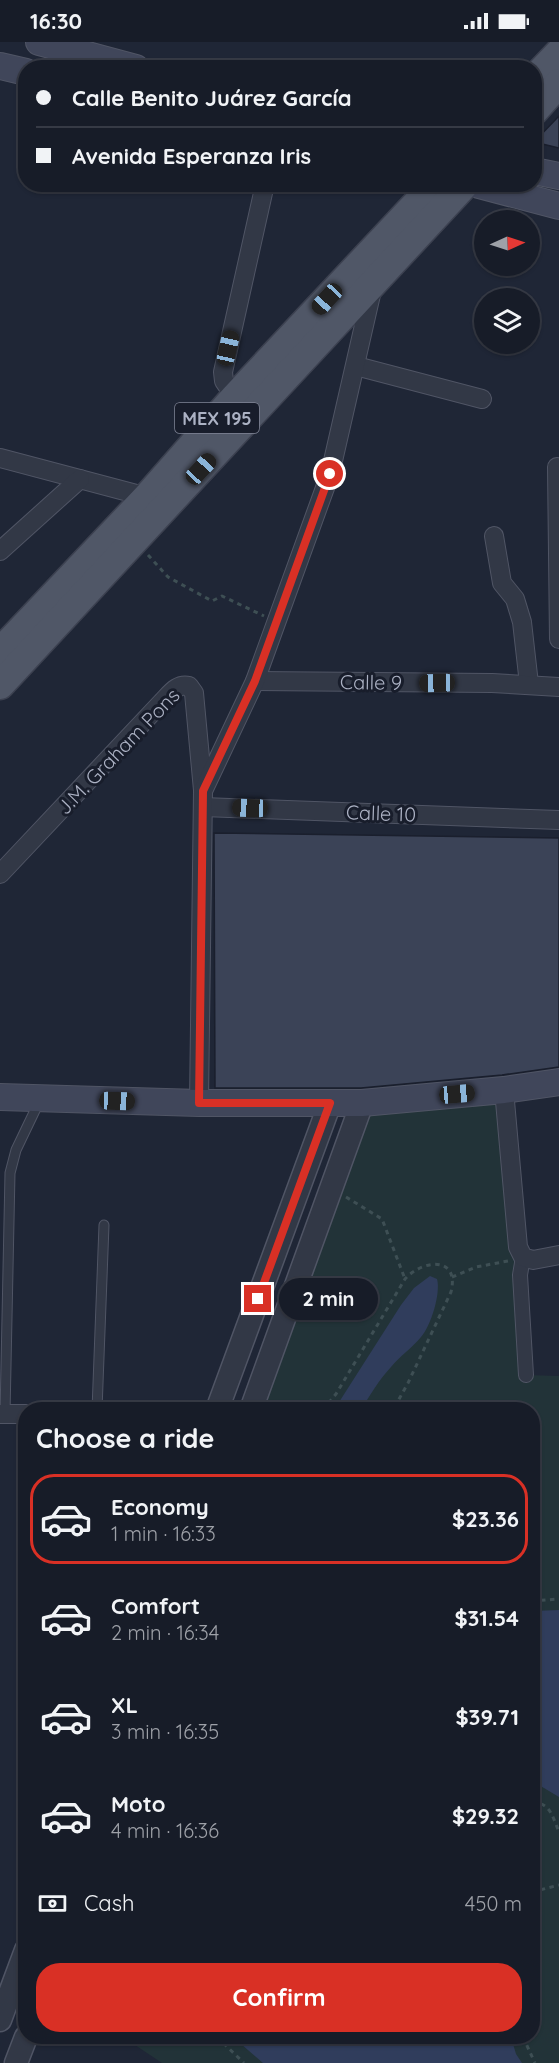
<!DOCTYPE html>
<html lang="en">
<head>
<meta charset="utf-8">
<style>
  :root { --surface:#171c28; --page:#202530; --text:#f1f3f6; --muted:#9ea1a8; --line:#363a45; --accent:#d93025 }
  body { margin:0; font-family:Quicksand,sans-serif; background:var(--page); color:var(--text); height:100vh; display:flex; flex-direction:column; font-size:22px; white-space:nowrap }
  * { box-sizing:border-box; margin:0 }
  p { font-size:20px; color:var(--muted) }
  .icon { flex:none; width:33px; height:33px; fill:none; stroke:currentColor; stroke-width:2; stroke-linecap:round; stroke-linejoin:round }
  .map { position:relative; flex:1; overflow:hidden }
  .details { position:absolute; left:18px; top:1360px; width:522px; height:642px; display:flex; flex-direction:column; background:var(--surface); border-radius:24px; box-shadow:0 2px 4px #0004,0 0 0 2px var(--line) }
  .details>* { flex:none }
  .top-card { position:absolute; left:18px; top:18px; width:524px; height:132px; border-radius:24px; box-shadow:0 2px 4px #0004,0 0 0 2px var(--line); display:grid; align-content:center; height:132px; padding:0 18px; background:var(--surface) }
  .needle { width:39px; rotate:87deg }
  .buttons { position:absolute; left:474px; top:168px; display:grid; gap:12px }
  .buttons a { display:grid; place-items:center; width:66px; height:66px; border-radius:50%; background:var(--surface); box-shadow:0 2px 4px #0004,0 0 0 2px var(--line); font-size:30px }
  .end { position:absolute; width:27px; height:27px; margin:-14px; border:8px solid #d93025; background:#fff; box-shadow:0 0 0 3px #fff }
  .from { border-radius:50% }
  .bubble { position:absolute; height:42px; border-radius:21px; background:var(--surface); box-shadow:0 2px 4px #0004,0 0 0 2px var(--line); font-size:20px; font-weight:700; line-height:42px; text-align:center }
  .car { position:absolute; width:18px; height:36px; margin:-18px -9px; border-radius:8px; box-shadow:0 0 4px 2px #0007; background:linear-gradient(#222 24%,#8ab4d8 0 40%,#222 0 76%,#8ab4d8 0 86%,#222 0) }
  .top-card b { display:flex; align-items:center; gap:21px; height:57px; font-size:22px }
  .top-card b+b { border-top:2px solid var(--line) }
  .top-card i { width:15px; height:15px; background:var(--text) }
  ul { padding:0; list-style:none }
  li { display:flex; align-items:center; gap:18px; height:90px; margin:0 12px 9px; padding:0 6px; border:3px solid transparent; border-radius:24px }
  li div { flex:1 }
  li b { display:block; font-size:22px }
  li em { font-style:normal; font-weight:700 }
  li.current { border-color:var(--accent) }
  li>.icon { width:54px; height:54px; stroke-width:1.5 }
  h2 { padding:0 18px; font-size:27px; line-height:72px }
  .pay { display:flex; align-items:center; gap:15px; height:66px; padding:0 18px; font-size:22px }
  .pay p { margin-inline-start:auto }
  .action { display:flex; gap:12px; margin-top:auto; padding:12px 18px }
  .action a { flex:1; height:69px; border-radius:24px; background:var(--accent); color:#fff; font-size:24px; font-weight:700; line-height:69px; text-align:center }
  .status { display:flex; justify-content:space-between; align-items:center; height:42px; padding:0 30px; background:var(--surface); direction:ltr }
  .status svg { height:16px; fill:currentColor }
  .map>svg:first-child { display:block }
  .green { fill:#223338 }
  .water { fill:#303d5c }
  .building { fill:#3b4357; stroke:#1a1f2d; stroke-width:1.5 }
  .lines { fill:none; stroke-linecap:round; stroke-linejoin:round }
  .service-casing { stroke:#505565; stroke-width:11 }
  .pedestrian-casing { stroke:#505565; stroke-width:16 }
  .minor-casing { stroke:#505565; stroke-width:20 }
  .tertiary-casing { stroke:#505565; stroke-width:25 }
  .secondary-casing { stroke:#505565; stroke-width:28 }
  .primary-casing { stroke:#3c4150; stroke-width:31 }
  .path { stroke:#3e4f54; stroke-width:3; stroke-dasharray:4.5 4.5; stroke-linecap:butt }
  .service { stroke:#323846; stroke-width:9 }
  .pedestrian { stroke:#323846; stroke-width:14 }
  .minor { stroke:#323846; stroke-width:18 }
  .tertiary { stroke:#323846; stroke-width:22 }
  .secondary { stroke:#40465a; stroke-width:26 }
  .primary { stroke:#505767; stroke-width:28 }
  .route { stroke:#d93025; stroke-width:8 }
  .labels { text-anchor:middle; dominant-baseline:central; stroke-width:6; stroke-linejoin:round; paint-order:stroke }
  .shield { fill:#181d2b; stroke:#808596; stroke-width:1.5 }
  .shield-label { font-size:18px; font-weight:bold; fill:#acb2c4 }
  .street-label { font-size:20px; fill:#acb2c4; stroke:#181d2b }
</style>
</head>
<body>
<div class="status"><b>16:30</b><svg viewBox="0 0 49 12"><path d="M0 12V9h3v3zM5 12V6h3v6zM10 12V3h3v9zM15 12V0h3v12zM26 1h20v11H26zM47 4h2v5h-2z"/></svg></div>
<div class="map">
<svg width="559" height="2021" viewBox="0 0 559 2021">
  <rect width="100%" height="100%" fill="#1f2636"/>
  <!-- green -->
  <path class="green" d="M504,1048l22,285 33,1v687h-397l-39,-26h409v-627h-281l111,-307z"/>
  <!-- water -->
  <g class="water">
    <path d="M430,1234l7,3c4,14 -6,47 -16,58 -9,11 -21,19 -30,30 -12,13 -21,28 -30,43h-27l67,-105 13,-17z"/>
    <path d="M559,1568v187l-20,-12 -7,2 1,-176z"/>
    <path d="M233,1995h278l5,17 6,9h-259z"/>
  </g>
  <!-- building -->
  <g class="building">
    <path d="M559,74v32l-25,-6z"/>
    <path d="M214,791l345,5v229l-57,8 -141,13h-146z"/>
  </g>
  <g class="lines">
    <!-- service casing -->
    <g class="service-casing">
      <g id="service">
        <path d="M97,1368l7,-185"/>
        <path d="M5,1372l5,-241 6,-23 23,-48"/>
      </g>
    </g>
    <!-- pedestrian casing -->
    <g class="pedestrian-casing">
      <path id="pedestrian" d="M523,1215l-3,18 6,100"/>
    </g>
    <!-- minor casing -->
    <g class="minor-casing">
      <g id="minor">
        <path d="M356,324l126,33"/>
        <path d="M235,355l-11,-16 -1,-9 42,-188"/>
        <path d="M0,416l155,41"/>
        <path d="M557,425l2,172"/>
        <path d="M494,494l8,47 13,16 7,23 7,62"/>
        <path d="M0,509l80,-72"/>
        <path d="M255,639l237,2 67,4"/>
        <path d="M203,765l356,13"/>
        <path d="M0,832l162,-172c8,-8 15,-19 27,-16l5,7 9,97"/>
        <path d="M504,1048l14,157 5,10 10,3 26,-5"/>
        <path d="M199,1061l4,-312 52,-110 75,-207 43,-188"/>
        <path d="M0,1372h26"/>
      </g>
    </g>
    <!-- tertiary casing -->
    <g class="tertiary-casing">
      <g id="tertiary">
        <path d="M217,1368l113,-307"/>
        <path d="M251,1368l111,-307"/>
        <path d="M0,1978l26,-70"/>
        <path d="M16,2021l10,-26"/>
      </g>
    </g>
    <!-- secondary casing -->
    <g class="secondary-casing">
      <g id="secondary">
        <path d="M39,0l97,26"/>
        <path d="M0,24l26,6"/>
        <path d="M534,129l25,5"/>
        <path d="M475,142l84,22"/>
        <path d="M0,1055l199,6h163l142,-13 55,-8"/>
      </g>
    </g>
    <!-- primary casing -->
    <g class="primary-casing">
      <g id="primary">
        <path d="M534,37l25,-26"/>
        <path d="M534,69l25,-28"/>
        <path d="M0,610l148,-156 87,-99 200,-213"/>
        <path d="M0,643l465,-501"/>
      </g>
    </g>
    <!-- path -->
    <g class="path">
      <path d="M148,513l20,22 44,24 10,-5 42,20"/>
      <path d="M346,1155l36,22 23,60"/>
      <path d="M452,1235l24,-10 32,-6"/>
      <path d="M323,1368l13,-16 69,-115c18,-20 55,-23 46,13l-43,91 -15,27"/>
      <path d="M532,1559l27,-2"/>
      <path d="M532,1761c18,-2 21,15 27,29"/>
      <path d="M532,1850l27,-7"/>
      <path d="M217,1995l27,26"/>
      <path d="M523,1995l12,26"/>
    </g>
    <!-- service -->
    <use href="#service" class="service"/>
    <!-- pedestrian -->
    <use href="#pedestrian" class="pedestrian"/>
    <!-- minor -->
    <use href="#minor" class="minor"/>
    <!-- tertiary -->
    <use href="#tertiary" class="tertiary"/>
    <!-- secondary -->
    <use href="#secondary" class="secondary"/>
    <!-- primary -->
    <use href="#primary" class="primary"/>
  </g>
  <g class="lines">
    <!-- route -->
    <path class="route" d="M258,1257l72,-196h-131l4,-312 52,-110 75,-207"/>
  </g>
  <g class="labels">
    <!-- shield labels -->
    <rect class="shield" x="175" y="361" width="84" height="30" rx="4.5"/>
    <g class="shield-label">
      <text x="217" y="376">MEX 195</text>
    </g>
    <!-- street labels -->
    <g class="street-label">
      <text transform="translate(371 640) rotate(1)">Calle 9</text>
      <text transform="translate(118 709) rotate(-46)">J.M. Graham Pons</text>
      <text transform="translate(381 771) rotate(2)">Calle 10</text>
    </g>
  </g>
</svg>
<div class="buttons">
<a><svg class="needle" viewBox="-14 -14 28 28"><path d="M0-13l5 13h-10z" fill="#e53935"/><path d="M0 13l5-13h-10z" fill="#9ea1a8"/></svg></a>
<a><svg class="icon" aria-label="layers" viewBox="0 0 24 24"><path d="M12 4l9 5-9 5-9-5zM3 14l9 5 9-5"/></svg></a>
</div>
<i class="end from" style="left:330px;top:432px"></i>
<i class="end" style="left:258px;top:1257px"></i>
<div class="bubble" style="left:279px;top:1236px;width:99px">2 min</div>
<i class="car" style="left:327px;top:257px;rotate:223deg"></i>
<i class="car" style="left:228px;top:306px;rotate:13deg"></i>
<i class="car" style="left:201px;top:427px;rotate:43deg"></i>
<i class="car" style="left:437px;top:641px;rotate:269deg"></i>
<i class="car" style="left:250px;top:766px;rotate:272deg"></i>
<i class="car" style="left:457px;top:1052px;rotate:85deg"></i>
<i class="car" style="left:117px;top:1059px;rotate:92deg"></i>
<div class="top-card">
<b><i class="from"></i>Calle Benito Juárez García</b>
<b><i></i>Avenida Esperanza Iris</b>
</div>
<section class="details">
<h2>Choose a ride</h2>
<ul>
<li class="current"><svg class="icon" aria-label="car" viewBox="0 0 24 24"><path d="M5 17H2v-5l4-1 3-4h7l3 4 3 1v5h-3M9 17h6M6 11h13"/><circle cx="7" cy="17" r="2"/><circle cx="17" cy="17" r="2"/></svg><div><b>Economy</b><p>1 min · 16:33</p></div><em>$23.36</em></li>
<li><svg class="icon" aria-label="car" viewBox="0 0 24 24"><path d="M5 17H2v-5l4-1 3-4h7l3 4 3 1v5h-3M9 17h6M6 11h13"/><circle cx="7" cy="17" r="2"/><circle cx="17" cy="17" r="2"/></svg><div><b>Comfort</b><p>2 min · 16:34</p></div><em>$31.54</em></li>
<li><svg class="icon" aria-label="car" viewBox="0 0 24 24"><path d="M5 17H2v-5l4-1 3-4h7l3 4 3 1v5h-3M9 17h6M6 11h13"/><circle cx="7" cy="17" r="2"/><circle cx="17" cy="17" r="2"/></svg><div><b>XL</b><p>3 min · 16:35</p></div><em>$39.71</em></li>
<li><svg class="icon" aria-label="car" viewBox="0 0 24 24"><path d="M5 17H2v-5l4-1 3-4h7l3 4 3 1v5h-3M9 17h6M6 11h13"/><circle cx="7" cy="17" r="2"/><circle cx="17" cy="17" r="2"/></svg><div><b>Moto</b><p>4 min · 16:36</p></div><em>$29.32</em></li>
</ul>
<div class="pay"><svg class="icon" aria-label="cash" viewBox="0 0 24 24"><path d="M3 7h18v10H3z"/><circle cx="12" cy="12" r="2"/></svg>Cash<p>450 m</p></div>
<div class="action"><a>Confirm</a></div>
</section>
</div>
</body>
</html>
